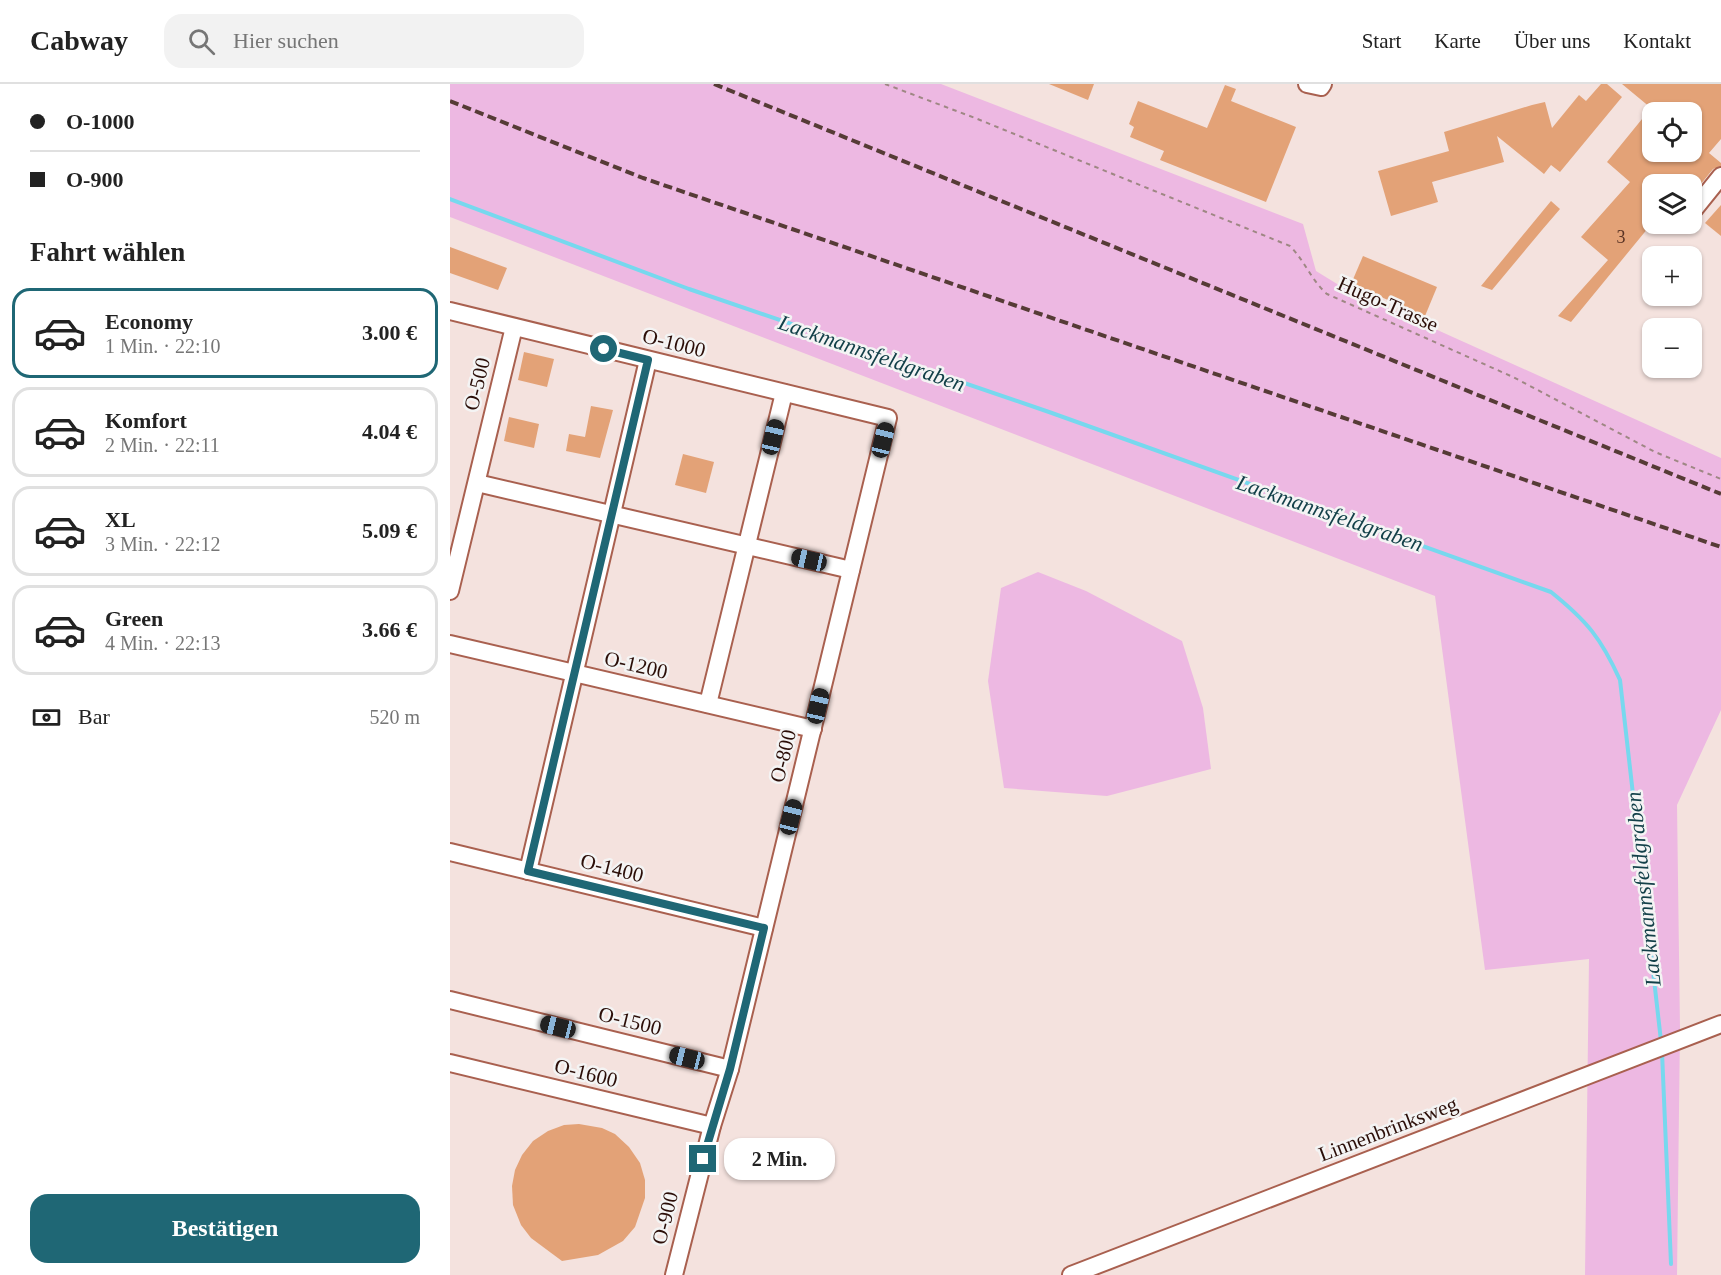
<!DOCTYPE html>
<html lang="de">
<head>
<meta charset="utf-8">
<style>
  :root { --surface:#fff; --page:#f2f2f2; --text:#222; --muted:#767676; --line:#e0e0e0; --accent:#1f6775 }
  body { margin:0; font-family:"Times New Roman",serif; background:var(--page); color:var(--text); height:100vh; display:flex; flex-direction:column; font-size:22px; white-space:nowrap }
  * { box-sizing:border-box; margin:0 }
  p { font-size:20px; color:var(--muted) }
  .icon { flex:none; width:33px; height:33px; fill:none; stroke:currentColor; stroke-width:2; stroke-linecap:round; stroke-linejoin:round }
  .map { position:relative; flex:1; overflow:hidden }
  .panel { display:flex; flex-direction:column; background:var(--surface); width:450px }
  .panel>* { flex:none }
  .banner { display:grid; align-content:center; height:132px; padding:0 30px; background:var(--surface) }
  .buttons { position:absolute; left:1192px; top:18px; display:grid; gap:12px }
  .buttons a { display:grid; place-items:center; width:60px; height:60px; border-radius:12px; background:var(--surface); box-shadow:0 2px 4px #0004; font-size:30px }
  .end { position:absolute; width:27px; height:27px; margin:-14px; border:8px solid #1f6775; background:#fff; box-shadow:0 0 0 3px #fff }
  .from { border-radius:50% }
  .bubble { position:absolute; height:42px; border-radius:18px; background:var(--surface); box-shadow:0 2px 4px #0004; font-size:20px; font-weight:700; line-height:42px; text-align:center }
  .car { position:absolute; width:18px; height:36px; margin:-18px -9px; border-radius:8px; box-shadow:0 0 4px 2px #0007; background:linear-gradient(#222 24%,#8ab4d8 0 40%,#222 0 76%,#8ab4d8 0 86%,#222 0) }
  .banner b { display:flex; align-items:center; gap:21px; height:57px; font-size:22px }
  .banner b+b { border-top:2px solid var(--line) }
  .banner i { width:15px; height:15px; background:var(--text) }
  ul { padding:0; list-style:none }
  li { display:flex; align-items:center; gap:18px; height:90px; margin:0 12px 9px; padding:0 18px; border:3px solid var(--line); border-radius:18px }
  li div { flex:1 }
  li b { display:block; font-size:22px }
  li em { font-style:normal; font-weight:700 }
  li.current { border-color:var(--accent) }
  li>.icon { width:54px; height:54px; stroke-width:1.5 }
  h2 { padding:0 30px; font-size:27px; line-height:72px }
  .pay { display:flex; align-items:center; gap:15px; height:66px; padding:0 30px; font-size:22px }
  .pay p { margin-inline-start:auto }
  .cta { display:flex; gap:12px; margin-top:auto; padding:12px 30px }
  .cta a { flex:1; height:69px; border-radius:18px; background:var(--accent); color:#fff; font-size:24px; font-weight:700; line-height:69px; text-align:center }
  header { display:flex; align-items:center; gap:36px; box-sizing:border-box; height:84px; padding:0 30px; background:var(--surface); border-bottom:2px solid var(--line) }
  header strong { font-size:28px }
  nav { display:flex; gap:33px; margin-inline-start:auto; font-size:21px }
  .search { width:420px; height:54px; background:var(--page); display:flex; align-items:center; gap:15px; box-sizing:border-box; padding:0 21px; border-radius:18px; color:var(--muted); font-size:22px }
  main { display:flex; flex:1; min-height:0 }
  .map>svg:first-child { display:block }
  .green { fill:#edb8e2 }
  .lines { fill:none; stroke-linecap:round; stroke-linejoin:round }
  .stream { stroke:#77d8ee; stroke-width:4 }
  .building { fill:#e3a277; fill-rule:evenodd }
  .minor-casing { stroke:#a9604f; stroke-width:20 }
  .path { stroke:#9e8783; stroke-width:2; stroke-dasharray:4.5 4.5; stroke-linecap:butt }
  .minor { stroke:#fff; stroke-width:16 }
  .rail { stroke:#563b36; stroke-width:4; stroke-dasharray:9 4.5; stroke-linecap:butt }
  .route { stroke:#1f6775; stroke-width:8 }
  .labels { text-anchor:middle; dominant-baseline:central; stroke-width:5; stroke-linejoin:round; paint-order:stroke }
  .number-label { font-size:18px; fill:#593324 }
  .street-label { font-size:21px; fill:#2b0e08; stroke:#f4f4f4 }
  .water-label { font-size:22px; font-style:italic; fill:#134049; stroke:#f4f4f4 }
</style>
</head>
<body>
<header>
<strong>Cabway</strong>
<div class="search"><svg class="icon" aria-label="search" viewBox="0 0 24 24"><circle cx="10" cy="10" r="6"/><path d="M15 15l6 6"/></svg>Hier suchen</div>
<nav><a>Start</a><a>Karte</a><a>Über uns</a><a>Kontakt</a></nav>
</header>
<main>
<section class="panel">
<div class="banner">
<b><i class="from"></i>O-1000</b>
<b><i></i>O-900</b>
</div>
<h2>Fahrt wählen</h2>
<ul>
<li class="current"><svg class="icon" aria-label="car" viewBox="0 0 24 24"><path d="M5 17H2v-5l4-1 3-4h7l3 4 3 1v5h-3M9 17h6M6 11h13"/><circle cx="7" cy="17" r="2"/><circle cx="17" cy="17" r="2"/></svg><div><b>Economy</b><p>1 Min. · 22:10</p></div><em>3.00 €</em></li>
<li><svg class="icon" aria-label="car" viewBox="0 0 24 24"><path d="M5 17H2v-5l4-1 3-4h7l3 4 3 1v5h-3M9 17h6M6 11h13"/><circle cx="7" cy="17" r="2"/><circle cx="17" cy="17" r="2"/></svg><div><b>Komfort</b><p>2 Min. · 22:11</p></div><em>4.04 €</em></li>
<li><svg class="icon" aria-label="car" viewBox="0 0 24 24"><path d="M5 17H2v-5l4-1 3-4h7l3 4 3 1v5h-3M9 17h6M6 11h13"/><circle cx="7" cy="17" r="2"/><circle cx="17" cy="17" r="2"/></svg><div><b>XL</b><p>3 Min. · 22:12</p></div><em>5.09 €</em></li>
<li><svg class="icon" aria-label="car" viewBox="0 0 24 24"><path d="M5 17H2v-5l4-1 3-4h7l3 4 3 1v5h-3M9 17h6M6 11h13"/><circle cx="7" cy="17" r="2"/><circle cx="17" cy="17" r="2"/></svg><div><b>Green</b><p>4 Min. · 22:13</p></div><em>3.66 €</em></li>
</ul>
<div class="pay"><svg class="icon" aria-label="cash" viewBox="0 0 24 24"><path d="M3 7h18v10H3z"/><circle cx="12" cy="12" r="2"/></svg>Bar<p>520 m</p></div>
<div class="cta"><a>Bestätigen</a></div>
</section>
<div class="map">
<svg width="1271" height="1191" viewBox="0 0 1271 1191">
  <rect width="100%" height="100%" fill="#f4e2de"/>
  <!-- green -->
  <g class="green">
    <path d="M0,0h491l362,140 13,47 26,16 379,171v252l-44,95 3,224 -3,246h-92l4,-316 -104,11 -50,-374 -985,-379z"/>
    <path d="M588,488l48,19 96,50 21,67 8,61 -104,27 -103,-8 -16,-107 13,-93z"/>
  </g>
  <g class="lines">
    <!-- stream -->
    <g class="stream">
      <path d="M0,115l239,90 360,123 502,180c36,29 50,46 69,88l41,361"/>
      <path d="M1212,968l9,212"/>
    </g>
  </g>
  <!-- building -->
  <g class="building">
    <path d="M599,0h45l-6,16z"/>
    <path d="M1151,0h6l15,13 -62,75 -9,-7 -7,9 -47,-38 7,26 -72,20 6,20 -47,14 -13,-45 71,-20 -5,-19 88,-27 13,-3 7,26 27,-33 7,6z"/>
    <path d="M1172,0h99v55l-12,14 12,10v3l-8,3 -21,26v-11h-39v38l-82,100 -13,-6 50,-56 -27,-23 49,-55 -23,-20 44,-54zM1203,26l3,2h36v40h-39z"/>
    <path d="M775,1l11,4 -5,12 65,26 -30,75 -106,-42 4,-9 -34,-14 4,-10 -5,-3 9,-23 69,27z"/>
    <path d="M1101,117l9,8 -18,21 -50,60 -11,-4z"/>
    <path d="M1271,121v31l-16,-13z"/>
    <path d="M0,163l57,21 -9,22 -48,-17z"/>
    <path d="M913,172l74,31 -12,29 -74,-32z"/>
    <path d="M74,268l30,7 -7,28 -29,-7z"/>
    <path d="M141,322l22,4 -13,48 -34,-7 3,-17 16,3z"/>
    <path d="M59,333l30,7 -5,24 -30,-7z"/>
    <path d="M233,370l31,8 -8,31 -31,-8z"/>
    <path d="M129,1040l23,4 13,6 14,13 11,16 5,17v18l-10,29 -12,14 -25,14 -36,6 -31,-23 -10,-13 -8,-20 -1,-19 3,-16 7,-15 11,-14 15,-10 16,-6z"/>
  </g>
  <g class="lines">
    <!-- minor casing -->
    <g class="minor-casing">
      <g id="minor">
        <path d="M857,0l14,3 2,-3"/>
        <path d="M1242,128l29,-36"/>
        <path d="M0,227l438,107 -158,651 -18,57 -38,149"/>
        <path d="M27,399l374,87"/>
        <path d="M0,507l64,-264"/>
        <path d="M0,560l363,85"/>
        <path d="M258,620l76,-311"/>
        <path d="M0,768l314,76"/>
        <path d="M78,787l120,-511"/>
        <path d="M0,916l280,69"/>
        <path d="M0,979l262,63"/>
        <path d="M621,1191l650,-251"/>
      </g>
    </g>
    <!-- path -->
    <path class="path" d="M435,0l90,34 315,128c15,15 21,34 37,48l186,83 142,75 66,27"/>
    <!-- minor -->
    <use href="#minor" class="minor"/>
    <!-- rail -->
    <g class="rail">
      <path d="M264,0l1007,410"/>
      <path d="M0,17l193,77 1078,369"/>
    </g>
  </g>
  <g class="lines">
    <!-- route -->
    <path class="route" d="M154,265l44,11 -120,511 236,57 -34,141 -27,90"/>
  </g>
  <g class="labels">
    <!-- number labels -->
    <g class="number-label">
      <text x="1171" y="153">3</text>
    </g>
    <!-- street labels -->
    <g class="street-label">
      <text transform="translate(938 220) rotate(24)">Hugo-Trasse</text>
      <text transform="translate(224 259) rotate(14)">O-1000</text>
      <text transform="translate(27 300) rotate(-76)">O-500</text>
      <text transform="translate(186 581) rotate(13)">O-1200</text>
      <text transform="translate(333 672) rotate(-76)">O-800</text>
      <text transform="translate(162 784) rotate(14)">O-1400</text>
      <text transform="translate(180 937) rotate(14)">O-1500</text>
      <text transform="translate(136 989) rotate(14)">O-1600</text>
      <text transform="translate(938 1045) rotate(-21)">Linnenbrinksweg</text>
      <text transform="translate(215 1134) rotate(-76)">O-900</text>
    </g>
    <!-- water labels -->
    <g class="water-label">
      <text transform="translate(422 269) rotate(19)">Lackmannsfeldgraben</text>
      <text transform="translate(880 429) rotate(19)">Lackmannsfeldgraben</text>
      <text transform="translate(1193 805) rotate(-96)">Lackmannsfeldgraben</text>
    </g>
  </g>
</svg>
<div class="buttons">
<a><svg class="icon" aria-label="locate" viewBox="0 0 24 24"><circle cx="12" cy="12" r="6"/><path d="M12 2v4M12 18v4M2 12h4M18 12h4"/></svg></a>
<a><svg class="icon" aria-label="layers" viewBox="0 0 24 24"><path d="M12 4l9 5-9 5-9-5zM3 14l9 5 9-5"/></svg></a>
<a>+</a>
<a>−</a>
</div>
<i class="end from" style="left:154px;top:265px"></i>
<i class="end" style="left:253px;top:1075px"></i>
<div class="bubble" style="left:274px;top:1054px;width:111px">2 Min.</div>
<i class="car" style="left:323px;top:353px;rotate:13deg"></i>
<i class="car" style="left:433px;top:356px;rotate:14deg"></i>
<i class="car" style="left:359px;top:476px;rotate:283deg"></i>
<i class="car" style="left:368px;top:622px;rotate:13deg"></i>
<i class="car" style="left:341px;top:733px;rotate:14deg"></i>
<i class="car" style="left:108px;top:943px;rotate:284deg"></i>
<i class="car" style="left:237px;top:974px;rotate:284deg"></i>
</div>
</main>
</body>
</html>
